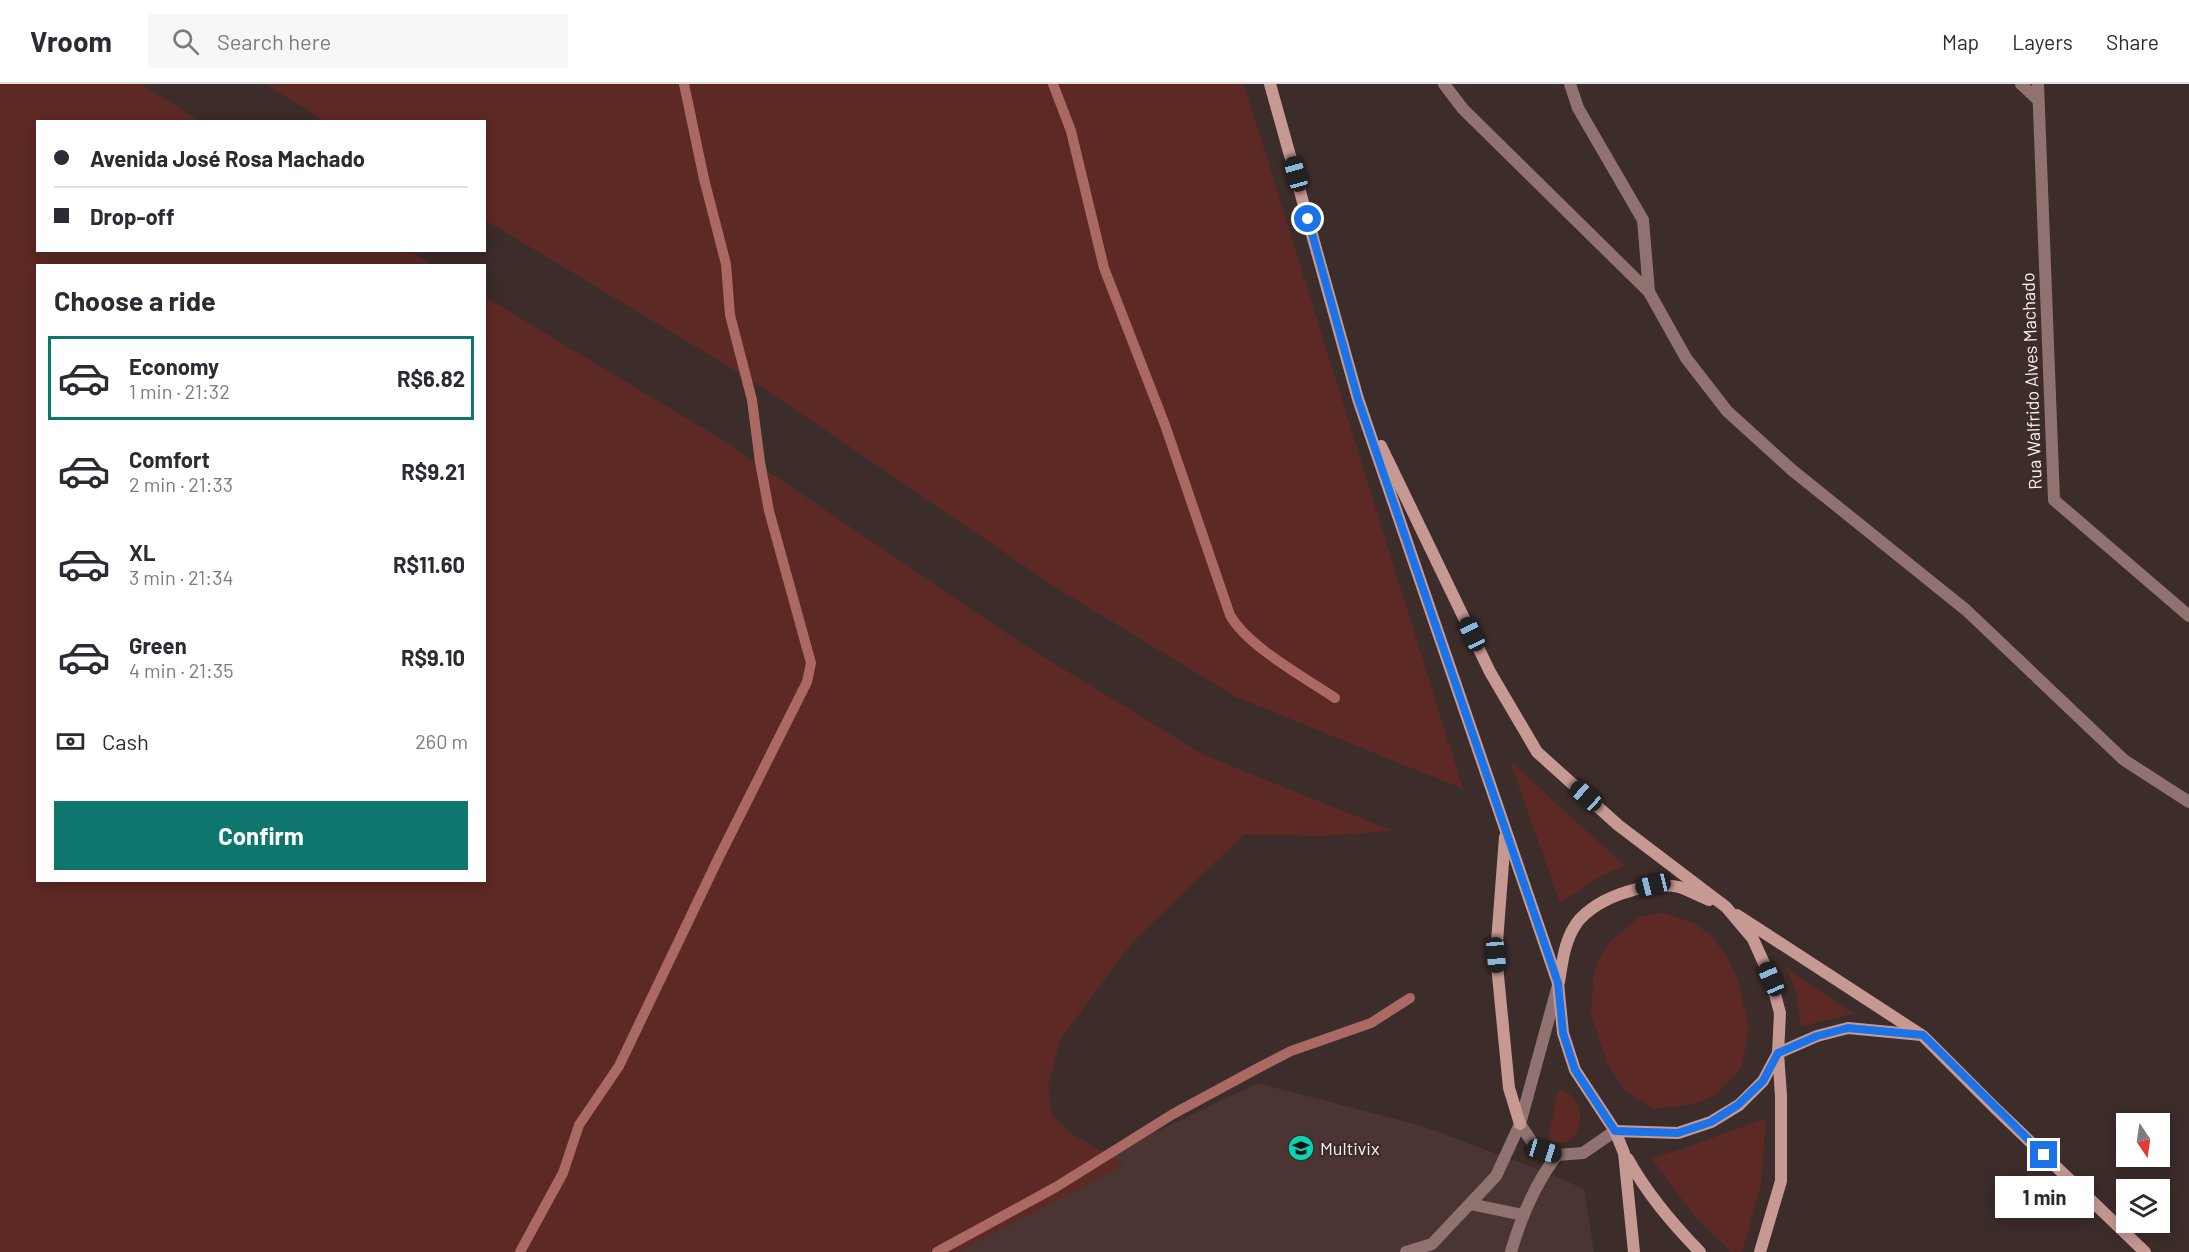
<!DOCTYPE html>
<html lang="en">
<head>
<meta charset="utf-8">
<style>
  :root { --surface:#fff; --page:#f7f7f7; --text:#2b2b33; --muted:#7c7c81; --line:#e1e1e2; --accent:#0f766e }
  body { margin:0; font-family:Barlow,sans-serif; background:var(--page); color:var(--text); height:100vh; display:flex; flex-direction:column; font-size:22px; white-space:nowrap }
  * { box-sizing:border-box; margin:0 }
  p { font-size:20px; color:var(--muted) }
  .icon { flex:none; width:33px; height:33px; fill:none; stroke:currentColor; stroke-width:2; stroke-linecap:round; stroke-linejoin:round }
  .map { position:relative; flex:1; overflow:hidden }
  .details { position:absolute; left:36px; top:180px; width:450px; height:618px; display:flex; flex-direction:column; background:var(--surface); border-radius:0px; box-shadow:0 3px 15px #0003 }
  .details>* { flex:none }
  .hud { position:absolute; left:36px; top:36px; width:450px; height:132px; border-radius:0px; box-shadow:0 3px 15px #0003; display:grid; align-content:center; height:132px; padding:0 18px; background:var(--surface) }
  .needle { width:39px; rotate:167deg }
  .controls { position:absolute; left:2116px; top:1029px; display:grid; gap:12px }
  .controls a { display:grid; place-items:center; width:54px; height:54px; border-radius:0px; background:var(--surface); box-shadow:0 3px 15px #0003; font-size:30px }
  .end { position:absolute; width:27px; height:27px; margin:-14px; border:8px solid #1a73e8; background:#fff; box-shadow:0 0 0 3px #fff }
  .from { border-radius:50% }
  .bubble { position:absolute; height:42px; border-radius:0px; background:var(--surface); box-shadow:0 3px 15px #0003; font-size:20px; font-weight:700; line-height:42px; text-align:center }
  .car { position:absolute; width:18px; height:36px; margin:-18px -9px; border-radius:8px; box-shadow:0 0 4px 2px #0007; background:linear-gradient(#222 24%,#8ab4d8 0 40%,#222 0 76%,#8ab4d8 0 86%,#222 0) }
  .hud b { display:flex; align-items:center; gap:21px; height:57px; font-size:22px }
  .hud b+b { border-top:2px solid var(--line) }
  .hud i { width:15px; height:15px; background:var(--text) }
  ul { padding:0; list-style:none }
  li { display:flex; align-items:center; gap:18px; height:84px; margin:0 12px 9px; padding:0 6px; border:3px solid transparent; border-radius:0px }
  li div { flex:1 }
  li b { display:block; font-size:22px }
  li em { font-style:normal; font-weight:700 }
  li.active { border-color:var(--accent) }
  li>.icon { width:54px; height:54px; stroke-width:1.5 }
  h2 { padding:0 18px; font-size:27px; line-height:72px }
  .pay { display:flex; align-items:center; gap:15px; height:66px; padding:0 18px; font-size:22px }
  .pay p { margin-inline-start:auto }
  .cta { display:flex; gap:12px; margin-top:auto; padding:12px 18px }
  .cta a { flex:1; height:69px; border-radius:0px; background:var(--accent); color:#fff; font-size:24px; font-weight:700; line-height:69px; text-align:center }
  header { display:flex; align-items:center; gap:36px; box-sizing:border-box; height:84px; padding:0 30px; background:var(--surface); border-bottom:2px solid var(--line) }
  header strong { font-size:28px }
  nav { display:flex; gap:33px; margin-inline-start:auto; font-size:21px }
  .search { width:420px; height:54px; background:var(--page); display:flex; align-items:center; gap:15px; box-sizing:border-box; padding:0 21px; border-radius:0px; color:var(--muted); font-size:22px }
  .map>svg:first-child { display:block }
  .built { fill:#4b3532 }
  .green { fill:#5d2924 }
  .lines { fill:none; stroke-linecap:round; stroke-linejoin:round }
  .stream { stroke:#aa6a63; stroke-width:10 }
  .lane { stroke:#907370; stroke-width:12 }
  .street { stroke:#907370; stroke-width:12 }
  .secondary { stroke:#c79993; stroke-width:12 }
  .route { stroke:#1a73e8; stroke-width:8 }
  .labels { text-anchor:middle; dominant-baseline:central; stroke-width:4.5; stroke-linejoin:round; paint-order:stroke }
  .street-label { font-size:18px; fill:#fcf2f0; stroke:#3c2c2a }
  .poi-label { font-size:18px; fill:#fcf2f0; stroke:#3c2c2a; text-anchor:start }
</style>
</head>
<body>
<header>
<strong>Vroom</strong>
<div class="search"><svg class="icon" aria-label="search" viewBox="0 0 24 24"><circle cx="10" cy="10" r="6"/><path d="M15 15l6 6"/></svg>Search here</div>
<nav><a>Map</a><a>Layers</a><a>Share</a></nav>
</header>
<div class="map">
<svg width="2189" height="1168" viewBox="0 0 2189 1168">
  <rect width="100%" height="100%" fill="#3c2c2a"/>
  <!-- built -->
  <path class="built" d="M1258,999l164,43 118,44 44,19 10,63h-691z"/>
  <!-- green -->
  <g class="green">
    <path d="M0,0h141l59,37 -162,1v128h370l24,15 -394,1v614h446l1,-583 236,142 300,204 183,112 189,76 -75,5 -74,-2 -112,109 -72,97 -12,46 4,29 19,18 53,32 -166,87h-958z"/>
    <path d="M265,0h979l219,705 -227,-92 -178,-108 -302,-206 -271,-163 -1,-98 -159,-1z"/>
    <path d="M1510,677l115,105 -26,11 -39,26z"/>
    <path d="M1662,829l30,9 19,13 16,22 11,23 11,47 -7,40 -26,28 -23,9 -38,5 -30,-18 -18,-28 -16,-49 2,-34 6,-22 11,-16 29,-25z"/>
    <path d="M1786,884l68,46 -53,12 -5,-36z"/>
    <path d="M1561,1005c17,7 25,28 15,45 -2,4 -8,7 -12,9l-12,-1 -3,-8 8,-41z"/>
    <path d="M1766,1034l-5,66 -19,68h-11l-35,-34 -45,-60 28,-8z"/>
  </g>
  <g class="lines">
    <!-- stream -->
    <g class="stream">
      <path d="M1053,0l18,47 33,137 61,157 65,190c17,31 74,62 105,83"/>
      <path d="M520,1168l43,-79 16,-48 40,-59 100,-209 88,-175 4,-19 -42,-152 -9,-49 -8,-62 -22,-85 -4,-51 -22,-85 -20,-95"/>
      <path d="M937,1168l119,-65 117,-73 87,-47 31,-16 80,-28 39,-25"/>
    </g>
    <!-- lane -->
    <g class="lane">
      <path d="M1520,1040l14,21 23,10 26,-2 32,-22"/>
      <path d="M1470,1120l53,11"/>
      <path d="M1406,1168l26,-8 64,-68 24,-52 38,-139"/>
      <path d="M1511,1168c10,-35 24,-68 46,-97"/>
    </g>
    <!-- street -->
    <g class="street">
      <path d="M1444,0l19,25 186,183 37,66 41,53 65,59 174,140 158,150 65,42"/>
      <path d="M1570,0l8,24 65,112 6,72"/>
      <path d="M2021,0l17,16"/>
      <path d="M2038,0l16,416 135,116"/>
    </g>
    <!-- secondary -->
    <g class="secondary">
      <path d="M1270,0l88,315 200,584 5,50 12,37 40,61 9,22 10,99"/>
      <path d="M1381,362l109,226 47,80 81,73 108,82 27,32 18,40 9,34 -2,40 3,43v85l-21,71"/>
      <path d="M1505,753l-9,118 13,133 11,36"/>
      <path d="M1737,831l186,121 71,71 151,145"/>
      <path d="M1559,898c3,-18 5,-37 14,-53 15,-30 75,-49 106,-42 10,3 20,9 30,13"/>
      <path d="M1615,1047l63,2 33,-11 28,-17 24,-24 15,-28 39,-17 31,-8 73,7"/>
      <path d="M1628,1075c19,35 44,64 72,93"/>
    </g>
  </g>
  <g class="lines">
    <!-- route -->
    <path class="route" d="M1308,135l50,180 200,584 5,50 12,37 40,61 63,2 33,-11 27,-17 25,-24 15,-28 39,-17 31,-8 75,7 121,120"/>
  </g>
  <!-- icons -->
  <defs>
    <g id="university-disc" transform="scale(1.35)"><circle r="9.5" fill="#09d5b5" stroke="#3c2c2a"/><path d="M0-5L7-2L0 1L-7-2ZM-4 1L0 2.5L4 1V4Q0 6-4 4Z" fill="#111"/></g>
  </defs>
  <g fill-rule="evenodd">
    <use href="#university-disc" x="1301" y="1064"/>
  </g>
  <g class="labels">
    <!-- street labels -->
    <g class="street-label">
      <text transform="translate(2031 297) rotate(-92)">Rua Walfrido Alves Machado</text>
    </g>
    <!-- poi labels -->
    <g class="poi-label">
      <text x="1320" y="1064">Multivix</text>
    </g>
  </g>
</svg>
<div class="controls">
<a><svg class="needle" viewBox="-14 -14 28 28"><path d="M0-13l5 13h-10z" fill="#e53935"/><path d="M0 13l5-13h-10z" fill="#7c7c81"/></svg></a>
<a><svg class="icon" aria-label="layers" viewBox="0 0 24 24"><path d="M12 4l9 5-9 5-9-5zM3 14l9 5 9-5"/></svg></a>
</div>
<i class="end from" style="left:1308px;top:135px"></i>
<i class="end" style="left:2044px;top:1071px"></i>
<div class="bubble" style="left:1995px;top:1092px;width:99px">1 min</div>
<i class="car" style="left:1296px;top:90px;rotate:344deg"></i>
<i class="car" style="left:1472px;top:550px;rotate:335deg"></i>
<i class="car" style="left:1586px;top:712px;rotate:312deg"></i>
<i class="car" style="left:1653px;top:801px;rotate:256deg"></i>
<i class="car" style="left:1496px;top:871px;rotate:175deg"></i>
<i class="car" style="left:1771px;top:895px;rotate:336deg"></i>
<i class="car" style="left:1544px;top:1067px;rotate:107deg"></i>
<div class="hud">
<b><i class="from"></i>Avenida José Rosa Machado</b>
<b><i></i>Drop-off</b>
</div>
<section class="details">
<h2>Choose a ride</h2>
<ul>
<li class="active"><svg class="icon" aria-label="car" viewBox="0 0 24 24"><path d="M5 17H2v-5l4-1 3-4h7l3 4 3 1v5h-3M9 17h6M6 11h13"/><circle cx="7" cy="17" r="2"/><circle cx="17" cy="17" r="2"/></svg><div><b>Economy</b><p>1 min · 21:32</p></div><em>R$6.82</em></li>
<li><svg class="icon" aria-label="car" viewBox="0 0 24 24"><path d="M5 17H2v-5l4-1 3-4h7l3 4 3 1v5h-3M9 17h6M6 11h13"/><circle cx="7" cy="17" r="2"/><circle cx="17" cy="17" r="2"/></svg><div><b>Comfort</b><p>2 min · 21:33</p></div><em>R$9.21</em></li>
<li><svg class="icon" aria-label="car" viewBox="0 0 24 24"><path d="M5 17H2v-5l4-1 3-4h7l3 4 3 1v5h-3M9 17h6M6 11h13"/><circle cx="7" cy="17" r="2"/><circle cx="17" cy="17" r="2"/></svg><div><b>XL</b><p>3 min · 21:34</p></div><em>R$11.60</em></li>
<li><svg class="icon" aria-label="car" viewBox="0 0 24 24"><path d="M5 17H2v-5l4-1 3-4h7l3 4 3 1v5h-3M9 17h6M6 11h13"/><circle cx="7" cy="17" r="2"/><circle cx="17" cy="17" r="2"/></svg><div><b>Green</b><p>4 min · 21:35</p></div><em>R$9.10</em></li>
</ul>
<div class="pay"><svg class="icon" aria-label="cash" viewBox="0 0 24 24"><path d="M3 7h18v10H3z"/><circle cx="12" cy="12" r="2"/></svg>Cash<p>260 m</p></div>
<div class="cta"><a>Confirm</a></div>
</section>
</div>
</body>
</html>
